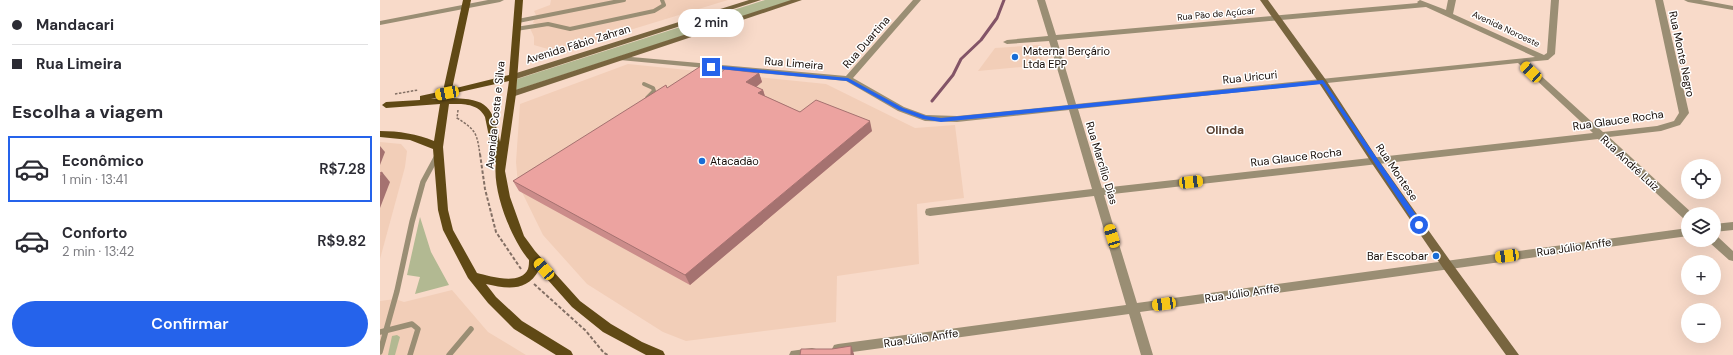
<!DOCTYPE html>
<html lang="pt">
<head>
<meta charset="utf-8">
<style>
  :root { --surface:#fff; --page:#f7f7f7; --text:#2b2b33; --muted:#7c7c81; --line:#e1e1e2; --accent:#2563eb }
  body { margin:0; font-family:"DM Sans",sans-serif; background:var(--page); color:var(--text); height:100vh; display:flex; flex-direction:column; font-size:15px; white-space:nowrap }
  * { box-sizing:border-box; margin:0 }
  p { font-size:13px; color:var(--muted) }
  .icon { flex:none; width:22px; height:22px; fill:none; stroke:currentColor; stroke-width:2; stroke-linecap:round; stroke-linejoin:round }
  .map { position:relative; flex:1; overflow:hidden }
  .panel { display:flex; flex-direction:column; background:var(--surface); width:380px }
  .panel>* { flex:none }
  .guide { display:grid; align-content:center; height:88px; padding:0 12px; background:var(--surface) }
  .fabs { position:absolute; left:1301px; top:159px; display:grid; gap:8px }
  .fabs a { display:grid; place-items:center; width:40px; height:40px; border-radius:50%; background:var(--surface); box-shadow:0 4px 16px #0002; font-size:20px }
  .end { position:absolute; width:18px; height:18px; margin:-9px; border:5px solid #2563eb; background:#fff; box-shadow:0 0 0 2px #fff }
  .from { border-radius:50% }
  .bubble { position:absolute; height:28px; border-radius:14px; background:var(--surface); box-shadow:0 4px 16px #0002; font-size:13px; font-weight:600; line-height:28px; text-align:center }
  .car { position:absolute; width:12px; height:24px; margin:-12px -6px; border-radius:5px; box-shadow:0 0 3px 1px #0007; background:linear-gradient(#f5c518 24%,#345 0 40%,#f5c518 0 76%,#345 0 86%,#f5c518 0) }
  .guide b { display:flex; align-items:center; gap:14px; height:38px; font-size:15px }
  .guide b+b { border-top:1px solid var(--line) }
  .guide i { width:10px; height:10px; background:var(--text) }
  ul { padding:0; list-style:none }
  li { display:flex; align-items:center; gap:12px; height:66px; margin:0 8px 6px; padding:0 4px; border:2px solid transparent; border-radius:0px }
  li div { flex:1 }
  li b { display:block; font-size:15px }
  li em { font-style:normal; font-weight:600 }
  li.selected { border-color:var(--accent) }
  li>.icon { width:36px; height:36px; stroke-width:1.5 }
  h2 { padding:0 12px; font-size:18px; line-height:48px }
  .button { display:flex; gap:8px; margin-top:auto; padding:8px 12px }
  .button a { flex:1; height:46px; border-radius:24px; background:var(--accent); color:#fff; font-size:16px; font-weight:600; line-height:46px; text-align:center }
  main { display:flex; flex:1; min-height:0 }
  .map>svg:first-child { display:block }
  .built { fill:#f2ceb8 }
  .green { fill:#b2b992 }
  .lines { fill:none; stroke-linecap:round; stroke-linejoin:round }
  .stream { stroke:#835467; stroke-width:3 }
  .path-far1 { stroke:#836f64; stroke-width:1.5; stroke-dasharray:2.5 1.5; stroke-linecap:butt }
  .path { stroke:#836f64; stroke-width:2; stroke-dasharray:3.5 2; stroke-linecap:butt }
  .lane-far1 { stroke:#9a8e74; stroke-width:4 }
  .lane { stroke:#9a8e74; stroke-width:5.5 }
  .street { fill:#9a8e74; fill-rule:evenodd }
  .secondary { fill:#78653f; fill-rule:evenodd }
  .primary { fill:#604915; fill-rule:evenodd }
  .wall { fill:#cb8c8a }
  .shaded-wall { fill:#a57270 }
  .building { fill:#eca3a0; stroke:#a57270 }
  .route { fill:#2563eb }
  .poi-dot { fill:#186dd6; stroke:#fff; stroke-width:1.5 }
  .labels { text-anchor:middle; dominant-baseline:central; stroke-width:3; stroke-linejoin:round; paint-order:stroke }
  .far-street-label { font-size:9px; fill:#150b06; stroke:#fff }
  .street-label { font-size:11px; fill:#150b06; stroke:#fff }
  .poi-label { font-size:11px; fill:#150b06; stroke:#fff; text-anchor:start }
  .neighbourhood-label { font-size:12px; font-weight:bold; fill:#594132; stroke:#fff }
</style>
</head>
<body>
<main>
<section class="panel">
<div class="guide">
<b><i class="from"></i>Mandacari</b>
<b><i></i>Rua Limeira</b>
</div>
<h2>Escolha a viagem</h2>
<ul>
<li class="selected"><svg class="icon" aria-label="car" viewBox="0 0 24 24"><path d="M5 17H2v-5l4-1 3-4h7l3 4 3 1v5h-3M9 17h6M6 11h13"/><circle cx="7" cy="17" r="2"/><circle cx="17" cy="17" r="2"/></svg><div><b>Econômico</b><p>1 min · 13:41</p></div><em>R$7.28</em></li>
<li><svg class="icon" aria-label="car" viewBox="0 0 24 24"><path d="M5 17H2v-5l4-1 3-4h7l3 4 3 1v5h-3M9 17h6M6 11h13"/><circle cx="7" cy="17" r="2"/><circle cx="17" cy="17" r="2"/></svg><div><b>Conforto</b><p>2 min · 13:42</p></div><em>R$9.82</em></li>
</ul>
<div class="button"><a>Confirmar</a></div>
</section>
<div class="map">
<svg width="1353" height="355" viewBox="0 0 1353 355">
  <rect width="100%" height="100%" fill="#f8dac9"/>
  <!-- built -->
  <g class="built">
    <path d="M171,0h177l-170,52 -24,-7v-8l-4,-9 6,-4 -3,-1 1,-4 3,-2 -3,-6 16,-6z"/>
    <path d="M659,45l5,20 -66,6 17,-23z"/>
    <path d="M248,64l198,20 89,44 40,-3 9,73 -47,6 2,60 -82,12 -1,46 -150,19 -23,-9 -76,-48 -44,-49 -25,-51 -2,-22 4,-58z"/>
    <path d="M0,142l21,2 6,7 -2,16 -25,92z"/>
    <path d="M72,290l36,42 38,23h-146v-54l15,-2 9,3z"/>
  </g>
  <!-- green -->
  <g class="green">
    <path d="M385,0h28l-277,90 1,-11z"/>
    <path d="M40,217l11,35 18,33 -34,9 5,-17 -13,-2z"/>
    <path d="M17,335l3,2 -5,18h-7l4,-19z"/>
  </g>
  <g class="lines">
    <!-- stream -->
    <path class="stream" d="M552,101l21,-26 8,-16 20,-19 16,-22 7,-18"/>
    <!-- path-far1 -->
    <g class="path-far1">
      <path d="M15,94l23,-4"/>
      <path d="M78,110l-1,8c19,12 20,15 23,37"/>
    </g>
    <!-- path -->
    <g class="path">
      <path d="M100,154l5,35 11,43 25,37"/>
      <path d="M154,284l52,47 18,22 4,2"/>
    </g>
    <!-- lane-far1 -->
    <g class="lane-far1">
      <path d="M138,21l106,-21"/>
      <path d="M136,29l32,-5 22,5 84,-18 10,-6 -2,-5"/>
      <path d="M264,84l9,4 1,3 -7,7"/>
    </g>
    <!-- lane -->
    <g class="lane">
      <path d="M0,332l32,-8 6,5 -8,26"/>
      <path d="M0,352l17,-61 15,-69 11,-40 14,-26"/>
      <path d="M69,355l22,-26"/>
    </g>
    <!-- street -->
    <g class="street">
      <path d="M108,0h16l-4,2 -120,23v-4z"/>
      <path d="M533,0h8l-68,78 51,29 22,8 31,1 111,-11 -19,-64 -42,3 -4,-2 4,-2 41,-4 -11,-36h8l11,35 362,-32 -1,-1 3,-2 26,10 2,-10h8l-3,14 91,41 3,-2 4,-53h8l-4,54 -7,6 -22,2 77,70 54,-6 17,-5 5,-8 -24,-113h8l26,113 -9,12 -19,6 -52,6 83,76 -4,1v6l-4,-1 -86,-80 -494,56 33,108 551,-75v8l-548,76 13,43h-12l-12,-41 -291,40 -4,-1 -2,-4 2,-4 4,-1 288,-39 -32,-109 -164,20 -4,-1 -1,-3 1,-3 4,-1 162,-19 -23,-79 -112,12 -32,-1 -27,-10 -52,-30 -226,-21 -4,-2 4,-2 226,20zM1046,7l109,50 -459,47 -19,-64zM1138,63l75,70 -491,55 -24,-79z"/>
      <path d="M1304,0h17l32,6v4l-45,-8z"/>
      <path d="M1353,222v8l-19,2v-8z"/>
      <path d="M1334,236l4,1 15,14v10l-4,-1 -19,-17 -1,-3h5z"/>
      <path d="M432,348l4,1 2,4 -1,2h-28l2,-4z"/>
    </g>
    <!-- secondary -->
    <g class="secondary">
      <path d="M369,0h12l-245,79h-6l-1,-2 1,-2z"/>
      <path d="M411,0h11l-287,96h-6l-1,-2 1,-2z"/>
      <path d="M880,0h8l58,80 51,78 74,104 68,93h-13l-63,-87 -72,-106 -52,-79z"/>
    </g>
    <!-- primary -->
    <path class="primary" d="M83,0h8l-19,89 57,-14 6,-75h8l-7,94 -11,77 5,26 14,39 11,15 45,50 31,23 31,18 21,9 2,4h-19l-43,-23 -31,-25 -33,-37c-12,22 -32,19 -53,14l10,13 26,24 49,30 2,4h-17l-42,-26 -26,-26 -20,-25 -25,-48 -5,-20 -5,-61 -23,-9 -30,-3v-6c19,0 37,3 54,10l6,-37 -54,4 -4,-3 4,-3 34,-2v-4l23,-5zM129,81l-9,61c-8,-36 -11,-43 -50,-44l1,-4zM62,96l-1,2 -10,1zM69,104c14,0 29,-1 36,13l9,44 2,2c-4,27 15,76 33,97 0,2 0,6 -1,9 -7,17 -39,7 -51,4l-24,-43 -5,-20 -5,-63z"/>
  </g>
  <!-- wall -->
  <path class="wall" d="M340,73h39l3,9 -6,5 7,3 2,6 35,16 72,19 -182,154 -171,-94 -6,-10 154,-93z"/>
  <!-- shaded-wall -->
  <g class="shaded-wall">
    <path d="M379,73l3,9 -12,10 -4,-10z"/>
    <path d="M383,90l3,10 -8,-7z"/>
    <path d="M490,121l2,10 -182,154 -5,-10z"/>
    <path d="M0,146l5,6 -5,13z"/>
    <path d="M2,172l8,10 -10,26v-30z"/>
    <path d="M471,346l3,8v1h-3z"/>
  </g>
  <!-- building -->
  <g class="building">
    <path d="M321,66l19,7 5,-4 34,4 -13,9 17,8 -5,3 42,19 16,-12 54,21 -185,154 -172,-94 153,-96 1,3z"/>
    <path d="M2,172l-2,6v-5z"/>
    <path d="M471,346v9h-51l1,-6h31z"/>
  </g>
  <!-- route -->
  <path class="route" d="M331,65l137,13 55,30 23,8 15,2 382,-38 100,145 -4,3 -2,-1 -95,-143 -381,38 -18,-3 -24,-9 -52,-29 -138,-13z"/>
  <!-- markers -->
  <g class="poi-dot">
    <circle cx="635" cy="57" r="4"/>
    <circle cx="322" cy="161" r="4"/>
    <circle cx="1056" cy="256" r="4"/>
  </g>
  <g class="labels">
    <!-- far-street labels -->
    <g class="far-street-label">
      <text transform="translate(836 14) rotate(-5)">Rua Pão de Açúcar</text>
      <text transform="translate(1126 29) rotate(25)">Avenida Noroeste</text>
    </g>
    <!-- street labels -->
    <g class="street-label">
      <text transform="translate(486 42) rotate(-49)">Rua Duartina</text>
      <text transform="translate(198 44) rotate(-17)">Avenida Fábio Zahran</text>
      <text transform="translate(1302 54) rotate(78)">Rua Monte Negro</text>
      <text transform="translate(414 63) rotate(5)">Rua Limeira</text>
      <text transform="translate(870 77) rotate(-6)">Rua Uricuri</text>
      <text transform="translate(115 115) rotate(-84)">Avenida Costa e Silva</text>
      <text transform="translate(1238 120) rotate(-8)">Rua Glauce Rocha</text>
      <text transform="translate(916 157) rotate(-7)">Rua Glauce Rocha</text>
      <text transform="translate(722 163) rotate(73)">Rua Marcílio Dias</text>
      <text transform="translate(1250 163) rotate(43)">Rua André Luiz</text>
      <text transform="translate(1017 172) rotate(56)">Rua Montese</text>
      <text transform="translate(1194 247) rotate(-8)">Rua Júlio Anffe</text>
      <text transform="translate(862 293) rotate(-8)">Rua Júlio Anffe</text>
      <text transform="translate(541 338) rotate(-8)">Rua Júlio Anffe</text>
    </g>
    <!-- poi labels -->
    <g class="poi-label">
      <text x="643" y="51">Materna Berçário<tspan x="643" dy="13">Ltda EPP</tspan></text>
      <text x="330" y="161">Atacadão</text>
      <text x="1048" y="256" text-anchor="end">Bar Escobar</text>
    </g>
    <!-- neighbourhood labels -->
    <g class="neighbourhood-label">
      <text x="845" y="130">Olinda</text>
    </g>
  </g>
</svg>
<div class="fabs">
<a><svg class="icon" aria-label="locate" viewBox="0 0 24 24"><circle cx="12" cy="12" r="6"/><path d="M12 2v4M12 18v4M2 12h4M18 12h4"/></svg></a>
<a><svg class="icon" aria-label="layers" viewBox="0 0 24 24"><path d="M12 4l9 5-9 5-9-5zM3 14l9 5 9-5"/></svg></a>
<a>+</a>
<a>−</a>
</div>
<i class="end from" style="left:1039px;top:225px"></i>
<i class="end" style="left:331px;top:67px"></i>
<div class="bubble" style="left:298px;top:9px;width:66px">2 min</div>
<i class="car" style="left:1151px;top:72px;rotate:313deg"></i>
<i class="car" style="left:67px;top:93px;rotate:259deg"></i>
<i class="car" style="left:811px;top:182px;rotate:83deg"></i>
<i class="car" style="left:732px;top:236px;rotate:343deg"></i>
<i class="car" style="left:1127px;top:256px;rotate:262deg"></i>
<i class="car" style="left:164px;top:269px;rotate:319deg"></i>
<i class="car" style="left:784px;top:304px;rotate:262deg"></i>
</div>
</main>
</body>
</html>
